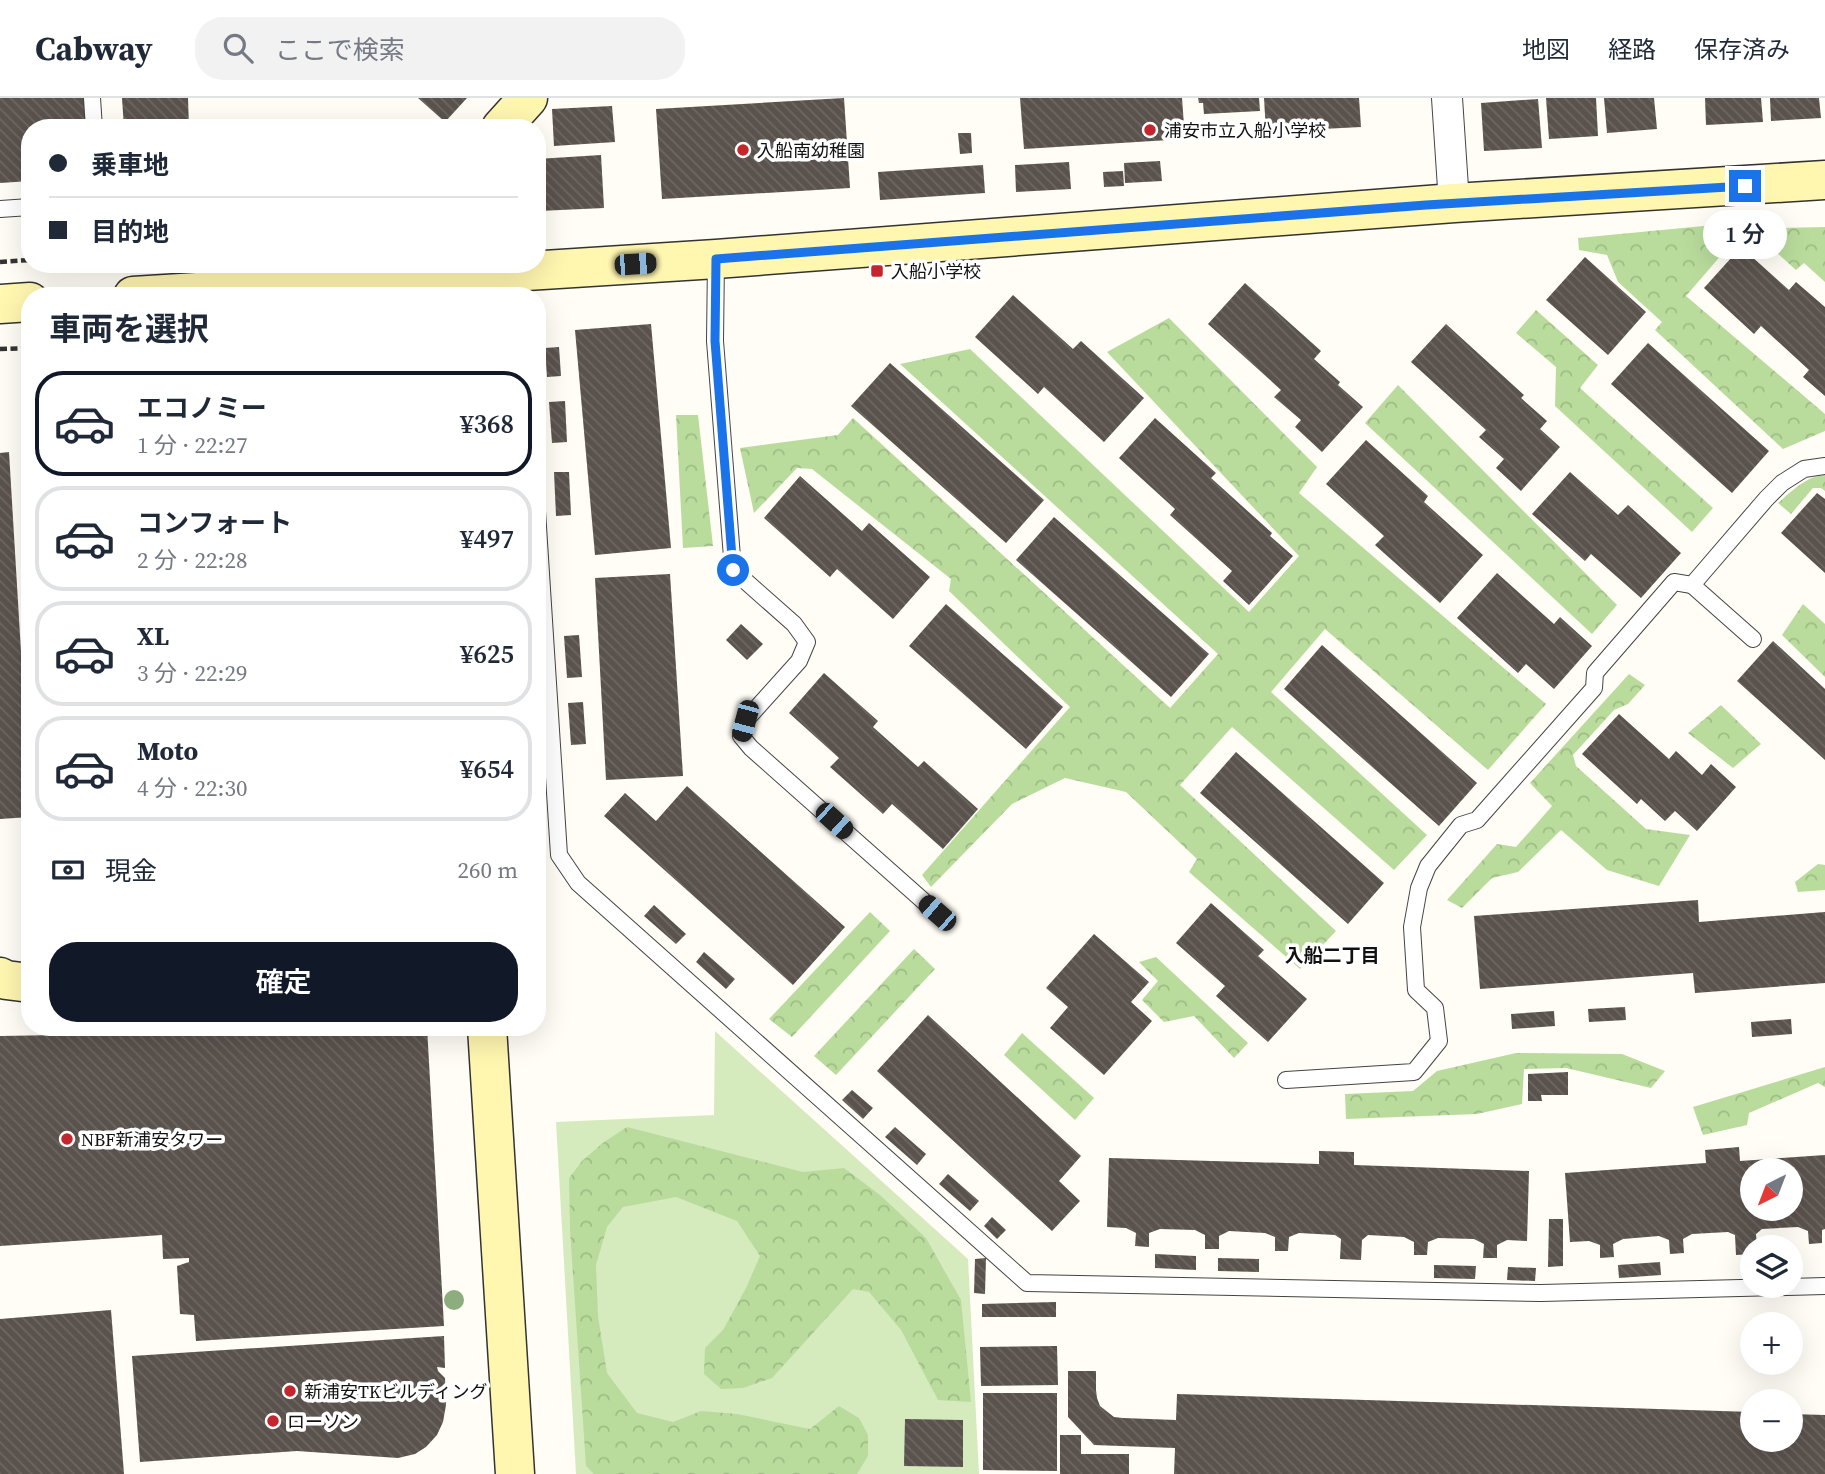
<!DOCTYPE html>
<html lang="ja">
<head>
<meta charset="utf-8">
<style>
  :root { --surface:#fff; --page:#f2f2f3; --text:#1f2937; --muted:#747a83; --line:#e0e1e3; --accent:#111827 }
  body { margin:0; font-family:"Source Serif 4","Noto Sans JP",serif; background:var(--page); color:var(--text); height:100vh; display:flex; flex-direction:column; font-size:26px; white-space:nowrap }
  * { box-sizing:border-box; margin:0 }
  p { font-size:23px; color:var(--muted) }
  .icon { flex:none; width:38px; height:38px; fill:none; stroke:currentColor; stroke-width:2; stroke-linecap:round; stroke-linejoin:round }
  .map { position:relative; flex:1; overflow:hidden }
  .details { position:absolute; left:21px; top:189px; width:525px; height:749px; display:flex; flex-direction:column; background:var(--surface); border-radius:28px; box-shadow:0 7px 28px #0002 }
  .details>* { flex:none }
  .top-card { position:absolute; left:21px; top:21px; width:525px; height:154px; border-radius:28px; box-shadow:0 7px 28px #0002; display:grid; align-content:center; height:154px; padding:0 28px; background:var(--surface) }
  .needle { width:46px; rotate:222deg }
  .buttons { position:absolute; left:1740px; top:1060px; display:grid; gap:14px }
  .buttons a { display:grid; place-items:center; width:63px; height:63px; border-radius:50%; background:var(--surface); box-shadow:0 7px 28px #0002; font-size:35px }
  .end { position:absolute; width:32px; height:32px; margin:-16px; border:9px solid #1a73e8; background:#fff; box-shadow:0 0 0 4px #fff }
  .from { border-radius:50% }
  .bubble { position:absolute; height:49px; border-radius:24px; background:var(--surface); box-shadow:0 7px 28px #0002; font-size:23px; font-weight:600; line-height:49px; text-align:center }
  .car { position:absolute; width:21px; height:42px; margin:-21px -10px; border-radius:9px; box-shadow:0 0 5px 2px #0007; background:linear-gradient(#222 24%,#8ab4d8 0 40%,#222 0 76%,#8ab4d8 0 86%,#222 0) }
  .top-card b { display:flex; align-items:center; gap:24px; height:66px; font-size:26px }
  .top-card b+b { border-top:2px solid var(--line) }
  .top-card i { width:18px; height:18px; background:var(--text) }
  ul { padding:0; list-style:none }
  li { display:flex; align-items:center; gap:21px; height:105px; margin:0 14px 10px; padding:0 14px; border:4px solid var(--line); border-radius:28px }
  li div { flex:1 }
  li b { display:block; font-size:26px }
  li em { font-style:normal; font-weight:600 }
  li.on { border-color:var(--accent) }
  li>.icon { width:63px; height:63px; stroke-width:1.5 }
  h2 { padding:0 28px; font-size:32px; line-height:84px }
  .pay { display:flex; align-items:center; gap:18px; height:77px; padding:0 28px; font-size:26px }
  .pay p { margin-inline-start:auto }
  .primary-button { display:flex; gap:14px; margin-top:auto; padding:14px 28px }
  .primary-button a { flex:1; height:80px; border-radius:28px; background:var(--accent); color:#fff; font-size:28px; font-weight:600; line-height:80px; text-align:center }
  header { display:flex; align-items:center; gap:42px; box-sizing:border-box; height:98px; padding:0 35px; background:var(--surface); border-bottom:2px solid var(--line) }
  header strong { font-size:33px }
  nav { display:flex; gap:38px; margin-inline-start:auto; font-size:24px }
  .search { width:490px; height:63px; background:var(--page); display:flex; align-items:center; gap:18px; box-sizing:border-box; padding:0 24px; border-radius:28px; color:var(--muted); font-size:26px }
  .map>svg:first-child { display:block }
  .grass { fill:#d5ebbd }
  .forest { fill:url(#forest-crowns) }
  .building { fill:url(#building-back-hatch); fill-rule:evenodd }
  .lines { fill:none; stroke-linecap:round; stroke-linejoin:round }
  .lane-casing { stroke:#444; stroke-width:18 }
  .street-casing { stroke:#444; stroke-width:32 }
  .secondary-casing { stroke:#333; stroke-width:41 }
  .path { stroke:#333; stroke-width:4.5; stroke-dasharray:7 3.5; stroke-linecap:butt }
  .lane { stroke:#fff; stroke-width:16 }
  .street { stroke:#fff; stroke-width:30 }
  .secondary { stroke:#fff6b0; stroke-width:38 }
  .tree { fill:#8dad7f }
  .route { stroke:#1a73e8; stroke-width:9 }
  .poi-dot { fill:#c4262e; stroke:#fff; stroke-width:2.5 }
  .labels { text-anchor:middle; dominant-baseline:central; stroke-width:7; stroke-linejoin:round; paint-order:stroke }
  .poi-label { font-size:18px; fill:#111; stroke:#fff; text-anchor:start }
  .neighbourhood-label { font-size:19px; font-weight:bold; fill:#111; stroke:#fff }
</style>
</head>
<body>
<header>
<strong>Cabway</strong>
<div class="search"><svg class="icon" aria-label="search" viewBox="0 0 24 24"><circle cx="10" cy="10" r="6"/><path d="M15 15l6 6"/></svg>ここで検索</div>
<nav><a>地図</a><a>経路</a><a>保存済み</a></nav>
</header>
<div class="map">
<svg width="1825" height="1376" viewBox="0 0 1825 1376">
  <defs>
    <pattern id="forest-crowns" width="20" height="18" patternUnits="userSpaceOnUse" patternTransform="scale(1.75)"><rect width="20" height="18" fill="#b9dc9c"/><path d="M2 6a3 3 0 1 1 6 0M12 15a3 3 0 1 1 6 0" fill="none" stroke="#9ebc85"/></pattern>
    <pattern id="building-back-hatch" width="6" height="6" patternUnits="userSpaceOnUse" patternTransform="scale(1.75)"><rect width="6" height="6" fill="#5a524d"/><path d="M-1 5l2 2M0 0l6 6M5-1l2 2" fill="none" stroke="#6d6662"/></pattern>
  </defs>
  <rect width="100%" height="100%" fill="#fffdf5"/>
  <!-- grass -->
  <path class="grass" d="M715,933l253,228 11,215h-403l-20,-352 158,-7z"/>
  <!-- forest -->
  <g class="forest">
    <path d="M1714,127l58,3 53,-1v55l-21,-19 -8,7 -20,-18 -6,6 -28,-27 -56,65 139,118v17l-42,18 -128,-119 7,-8 -44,-40 -11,-27 -28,-5 -1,-12z"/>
    <path d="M1536,212l62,55 -18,23 133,120 -21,24 -137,-126 1,-39 -40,-34z"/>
    <path d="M1169,220l148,149 -18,26 247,211 -58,66 -163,-141 -54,63 156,143 -33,35 -162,-143 -52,58 156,146 -36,38 -111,-97 8,-13 -71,-67 -61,-14 -53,26 -81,83 -9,-12 148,-168 -121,-116 2,-12 -139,-110 -15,-1 -43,45 -14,-65 98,-13 15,-17 317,290 48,-54 -318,-290 70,-15 279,263 50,-56 -192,-204z"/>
    <path d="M1398,287l219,220 -25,29 -227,-211z"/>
    <path d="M676,317h22l15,131 -30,2z"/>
    <path d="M1825,377v16l-4,-3h-8l-22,26 -13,-11c14,-12 28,-27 47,-28z"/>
    <path d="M1803,506l22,20v53l-43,-42z"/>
    <path d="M1629,576l16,11 -17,19 -14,6 -41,45 3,11 70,63 44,6 -31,51 -52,-16 -46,-40 -43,42 -26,6 -30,30 -15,-8 50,-56 19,3 36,-41 -22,-23z"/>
    <path d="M1721,607l40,39 -28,24 -45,-35z"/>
    <path d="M1818,766l7,1v25l-27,2 -3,-10z"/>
    <path d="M870,814l20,19 -98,106 -23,-18z"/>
    <path d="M914,851l21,20 -99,106 -22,-19z"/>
    <path d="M1156,859l92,86 -14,15 -40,-42 -30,6 -22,-22 16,-19 -19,-19z"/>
    <path d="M1022,935l72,65 -19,22 -71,-65z"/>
    <path d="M1516,955l106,1 43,17 -14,17 -85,-20 -42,1 -2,35 -45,10 -131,5 -1,-25 68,-3 24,-20z"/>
    <path d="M1825,969v20l-7,-4 -69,30 -2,12 -44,10 -10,-28z"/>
    <path d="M627,1029l176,45 41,-4 36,27 46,43 35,62 10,102 -33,-2 -37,-70 -32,-38 -16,-3 -81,89 -29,10 -22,1 -17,-15 1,-26 18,-18 23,-42 14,-32 -23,-35 -61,-24 -53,10 -16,20 -11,38 2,51 9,57 30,40 36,9 28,-11 36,3 73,15 29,-23 20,12 9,17v21l-11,18h-263l-8,-8 -16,-236 -1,-52 13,-17 22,-19z"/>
  </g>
  <!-- building -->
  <g class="building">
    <path d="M0,0h88l2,30h-60v53l-30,2z"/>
    <path d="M122,0h66l1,30h-65z"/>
    <path d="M418,0h49l-22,24z"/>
    <path d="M844,0l6,90 -188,11 -6,-90z"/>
    <path d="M1020,0h162l3,41 -161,10z"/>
    <path d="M1198,0h61l1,13 -56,3 -1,-11h-4z"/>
    <path d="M1264,0h95l2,29 -95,5z"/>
    <path d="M1546,0h50l2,38 -49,3z"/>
    <path d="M1604,0h50l3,31 -50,4z"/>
    <path d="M1705,0h56l2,24 -57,3z"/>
    <path d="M1770,0h49l2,20 -50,3z"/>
    <path d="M1538,1l4,49 -58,3 -3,-48z"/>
    <path d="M612,8l3,36 -61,4 -2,-37z"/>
    <path d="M958,35h13l1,20 -12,1z"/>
    <path d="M601,57l3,53 -65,3 -2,-52z"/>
    <path d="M1160,63l2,20 -37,2 -1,-20z"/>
    <path d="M1069,64l2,27 -55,3 -1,-27z"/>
    <path d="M983,67l2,28 -105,7 -2,-28z"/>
    <path d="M1123,73l1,15 -20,1 -1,-15z"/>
    <path d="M1741,149l48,43 7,-8 29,25v89l-22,-19 6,-7 -48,-44 -7,8 -50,-46z"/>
    <path d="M1585,159l61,55 -38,43 -62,-55z"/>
    <path d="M1245,185l76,68 -7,8 26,23 -2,3 25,22 -41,45 -27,-25 6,-7 -27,-23 7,-7 -73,-66z"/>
    <path d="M1013,197l60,54 8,-8 63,57 -40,44 -60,-55 -6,7 -63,-57z"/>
    <path d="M651,226l20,224 -76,7 -20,-225z"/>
    <path d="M1446,226l78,71 -3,3 26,23 -7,8 20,18 -39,44 -25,-23 8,-9 -25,-22 7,-7 -75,-68z"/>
    <path d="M1648,245l121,108 -37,42 -121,-109z"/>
    <path d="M559,249l2,29 -14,1 -2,-29z"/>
    <path d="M890,265l154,137 -38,43 -155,-137z"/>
    <path d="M565,303l2,41 -15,1 -3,-41z"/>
    <path d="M1155,320l61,55 -5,5 61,55 -2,3 23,20 -44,49 -26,-24 9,-10 -62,-56 5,-6 -56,-51z"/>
    <path d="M1366,342l62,56 -4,6 59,53 -43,48 -65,-58 9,-9 -58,-52z"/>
    <path d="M9,354l14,233 7,-1v133l-30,2v-366z"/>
    <path d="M554,374h15l2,43 -15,1z"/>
    <path d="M1570,374l48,43 10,-10 53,48 -40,45 -50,-44 -6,7 -53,-47z"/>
    <path d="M800,378l62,55 7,-8 61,54 -37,42 -56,-50 -7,8 -66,-59z"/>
    <path d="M1817,395l8,6v74l-44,-40z"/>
    <path d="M1054,419l155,137 -38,43 -155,-137z"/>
    <path d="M1497,475l57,51 6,-7 32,29 -38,43 -28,-25 -8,9 -61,-55z"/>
    <path d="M670,476l13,202 -77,4 -11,-202z"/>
    <path d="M946,506l117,103 -37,42 -117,-103z"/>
    <path d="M741,526l22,20 -16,16 -21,-20z"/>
    <path d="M579,537l3,42 -15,1 -3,-42z"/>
    <path d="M1773,543l52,48v71l-88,-79z"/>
    <path d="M1322,547l155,138 -38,43 -155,-137z"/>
    <path d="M824,575l54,48 -5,6 45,40 6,-6 54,48 -35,40 -51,-45 -9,10 -53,-47 9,-9 -50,-45z"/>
    <path d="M583,604l3,42 -15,1 -3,-42z"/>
    <path d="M1619,616l50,45 7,-8 26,24 9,-11 25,23 -39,44 -22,-20 -10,10 -24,-22 -4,5 -55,-50z"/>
    <path d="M1236,654l148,131 -36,41 -148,-131z"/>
    <path d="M687,688l158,141 -52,58 -189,-169 21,-23 31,28z"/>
    <path d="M1698,802l1,22 126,-10v71l-130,10 -2,-20 -213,16 -6,-73z"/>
    <path d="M1211,805l53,47 -6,6 49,43 -39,43 -52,-46 9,-10 -49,-43z"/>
    <path d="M654,807l32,29 -10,10 -32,-28z"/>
    <path d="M1094,836l55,48 -18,20 21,19 -48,54 -54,-47 18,-21 -22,-19z"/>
    <path d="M704,854l31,27 -9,10 -30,-27z"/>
    <path d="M1625,909l1,13 -37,2 -1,-13z"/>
    <path d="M1554,913l1,15 -43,3 -1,-15z"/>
    <path d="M928,917l153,141 -22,25 21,20 -28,30 -175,-160z"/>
    <path d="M1791,921l1,15 -40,3 -1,-15z"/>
    <path d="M121,929h306l17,299 -248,15 -2,-26 -14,-1 -3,-48 12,-4v-4l-26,1 -1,-24 -162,11v-210l122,-2z"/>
    <path d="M1568,974v23h-27l1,6h-14v-27z"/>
    <path d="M852,992l21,18 -10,11 -21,-19z"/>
    <path d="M895,1029l31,27 -9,11 -32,-28z"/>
    <path d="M1739,1049l1,14 85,-6v74l-3,1v13l-13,1 -1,-13 -10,-4 -36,2 -6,5 1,14h-5v6l-16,1 -1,-20 -7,-3 -36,2 -9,5 1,14 -14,1 -1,-14 -10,-4 -36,3 -10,5 1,13 -14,1v-13l-11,-4 -19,1 -5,-69 141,-10 -1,-13zM1752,1073h38v38h-38z"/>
    <path d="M1319,1053l35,1v13l175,6 -2,70 -20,-1 -10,5v13h-14l1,-14 -10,-5 -36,-1 -10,4 -1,13h-13v-13l-10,-5 -36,-2 -6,5 -1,20 -21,-1 1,-20 -6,-4 -36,-2 -10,4 -1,14h-13v-14l-10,-4 -36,-2 -10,5v13h-14v-14l-10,-5 -35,-1 -11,4v14l-14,-1 1,-13 -10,-5 -19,-1 2,-69 210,6z"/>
    <path d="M948,1076l31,27 -9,10 -31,-27z"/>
    <path d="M992,1119l14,13 -9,9 -13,-13z"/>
    <path d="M1549,1121h14v47l-15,1z"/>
    <path d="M1155,1156l41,2v14l-41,-2z"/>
    <path d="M986,1160l-1,36 -11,-1 1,-34z"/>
    <path d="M1218,1160l41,1v13l-41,-1z"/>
    <path d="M1660,1164l1,13 -42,3 -1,-13z"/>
    <path d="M1434,1167l42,1 -1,13 -41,-1z"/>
    <path d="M1508,1169l28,1 -1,13 -28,-1z"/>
    <path d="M1056,1204v15h-74v-13z"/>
    <path d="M111,1212l13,164h-124v-155z"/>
    <path d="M444,1238l1,32 -8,-1 1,4 7,7 1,27 -3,17 -6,13 -11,12 -11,7 -17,4 -101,-7 -157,11 -8,-106z"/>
    <path d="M1057,1248l1,39 -77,1 -1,-39z"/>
    <path d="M1068,1273h28v19l1,8 3,8 14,11 9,1 53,2 1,-26 575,18v28h38v-26l35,1v59h-651l1,-26 -81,-3 -26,-28z"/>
    <path d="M983,1295h74v78l-74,-1z"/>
    <path d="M905,1321l58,1v47l-59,-1z"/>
    <path d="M1060,1337h21v19h48v20h-69z"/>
  </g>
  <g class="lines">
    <!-- lane casing -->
    <g class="lane-casing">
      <g id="lane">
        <path d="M92,0l2,30"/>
        <path d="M0,111l30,-2"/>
        <path d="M716,161l-1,82 18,229 61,54 13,18 -8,19 -54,60 -4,15 10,12 186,165"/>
        <path d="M537,413l22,344 19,28 449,400 514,10 284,-7"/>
        <path d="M1753,541l-61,-54 74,-86 16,-16 22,-14 21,-3"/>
        <path d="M1286,982l128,-8 25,-31 -4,-33 -19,-18 -4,-63 7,-39 9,-22 33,-41 16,-5 117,-132 1,-15 79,-91 18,3"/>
      </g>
    </g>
    <!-- street casing -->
    <g class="street-casing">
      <path id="street" d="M1447,0l7,105"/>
    </g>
    <!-- secondary casing -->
    <g class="secondary-casing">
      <g id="secondary">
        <path d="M501,30l27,-30"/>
        <path d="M133,198l583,-37 738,-56 371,-23"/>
        <path d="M0,206l30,-2"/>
        <path d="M0,879l6,3 24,3"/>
        <path d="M487,929l28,447"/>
      </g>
    </g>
    <!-- path -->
    <g class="path">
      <path d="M0,164l30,-2"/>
      <path d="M0,251l30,-1"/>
    </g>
    <!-- lane -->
    <use href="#lane" class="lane"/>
    <!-- street -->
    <use href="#street" class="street"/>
    <!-- secondary -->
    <use href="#secondary" class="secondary"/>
  </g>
  <!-- trees -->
  <circle class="tree" cx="454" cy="1202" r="10"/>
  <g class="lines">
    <!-- route -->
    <path class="route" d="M733,472l-18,-229 1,-82 710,-54 319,-19"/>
  </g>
  <!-- markers -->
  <g class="poi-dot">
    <circle cx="1150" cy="32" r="7"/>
    <circle cx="743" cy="52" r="7"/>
    <rect x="870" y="166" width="14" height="14" rx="3.5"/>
    <circle cx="67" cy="1041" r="7"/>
    <circle cx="290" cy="1293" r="7"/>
    <circle cx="273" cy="1323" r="7"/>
  </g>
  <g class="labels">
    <!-- poi labels -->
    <g class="poi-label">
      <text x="1164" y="32">浦安市立入船小学校</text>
      <text x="757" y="52">入船南幼稚園</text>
      <text x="891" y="173">入船小学校</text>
      <text x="81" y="1041">NBF新浦安タワー</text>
      <text x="304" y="1293">新浦安TKビルディング</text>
      <text x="287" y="1323">ローソン</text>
    </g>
    <!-- neighbourhood labels -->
    <g class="neighbourhood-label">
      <text x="1332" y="857">入船二丁目</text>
    </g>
  </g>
</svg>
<div class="buttons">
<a><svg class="needle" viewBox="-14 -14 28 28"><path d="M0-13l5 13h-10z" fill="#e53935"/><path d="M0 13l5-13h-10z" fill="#747a83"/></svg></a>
<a><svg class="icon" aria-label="layers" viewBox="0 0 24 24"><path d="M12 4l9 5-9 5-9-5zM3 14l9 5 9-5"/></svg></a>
<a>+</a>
<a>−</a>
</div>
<i class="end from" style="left:733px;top:472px"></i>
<i class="end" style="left:1745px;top:88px"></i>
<div class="bubble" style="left:1703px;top:112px;width:84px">1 分</div>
<i class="car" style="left:635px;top:166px;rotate:86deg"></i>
<i class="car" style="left:745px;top:623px;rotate:195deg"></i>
<i class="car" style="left:834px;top:723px;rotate:132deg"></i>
<i class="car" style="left:937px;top:815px;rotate:311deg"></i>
<div class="top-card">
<b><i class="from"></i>乗車地</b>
<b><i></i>目的地</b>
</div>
<section class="details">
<h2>車両を選択</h2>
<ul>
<li class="on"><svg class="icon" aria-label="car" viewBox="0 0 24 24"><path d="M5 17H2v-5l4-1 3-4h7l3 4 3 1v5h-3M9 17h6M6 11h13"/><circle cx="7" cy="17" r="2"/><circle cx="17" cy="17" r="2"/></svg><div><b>エコノミー</b><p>1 分 · 22:27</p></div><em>¥368</em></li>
<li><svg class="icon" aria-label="car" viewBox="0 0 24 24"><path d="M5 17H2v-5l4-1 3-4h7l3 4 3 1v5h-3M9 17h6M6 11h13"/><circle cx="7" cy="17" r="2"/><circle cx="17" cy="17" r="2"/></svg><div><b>コンフォート</b><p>2 分 · 22:28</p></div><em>¥497</em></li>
<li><svg class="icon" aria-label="car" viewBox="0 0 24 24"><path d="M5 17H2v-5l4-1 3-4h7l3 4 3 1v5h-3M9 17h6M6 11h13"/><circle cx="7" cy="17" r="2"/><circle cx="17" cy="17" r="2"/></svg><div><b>XL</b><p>3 分 · 22:29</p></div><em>¥625</em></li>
<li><svg class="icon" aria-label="car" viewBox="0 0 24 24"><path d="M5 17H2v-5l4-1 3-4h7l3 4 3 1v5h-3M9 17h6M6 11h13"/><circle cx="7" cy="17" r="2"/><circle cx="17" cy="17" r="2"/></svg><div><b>Moto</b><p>4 分 · 22:30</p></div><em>¥654</em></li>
</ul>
<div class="pay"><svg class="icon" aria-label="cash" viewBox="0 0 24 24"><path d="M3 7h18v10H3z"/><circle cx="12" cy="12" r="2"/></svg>現金<p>260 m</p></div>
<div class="primary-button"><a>確定</a></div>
</section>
</div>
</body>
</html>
